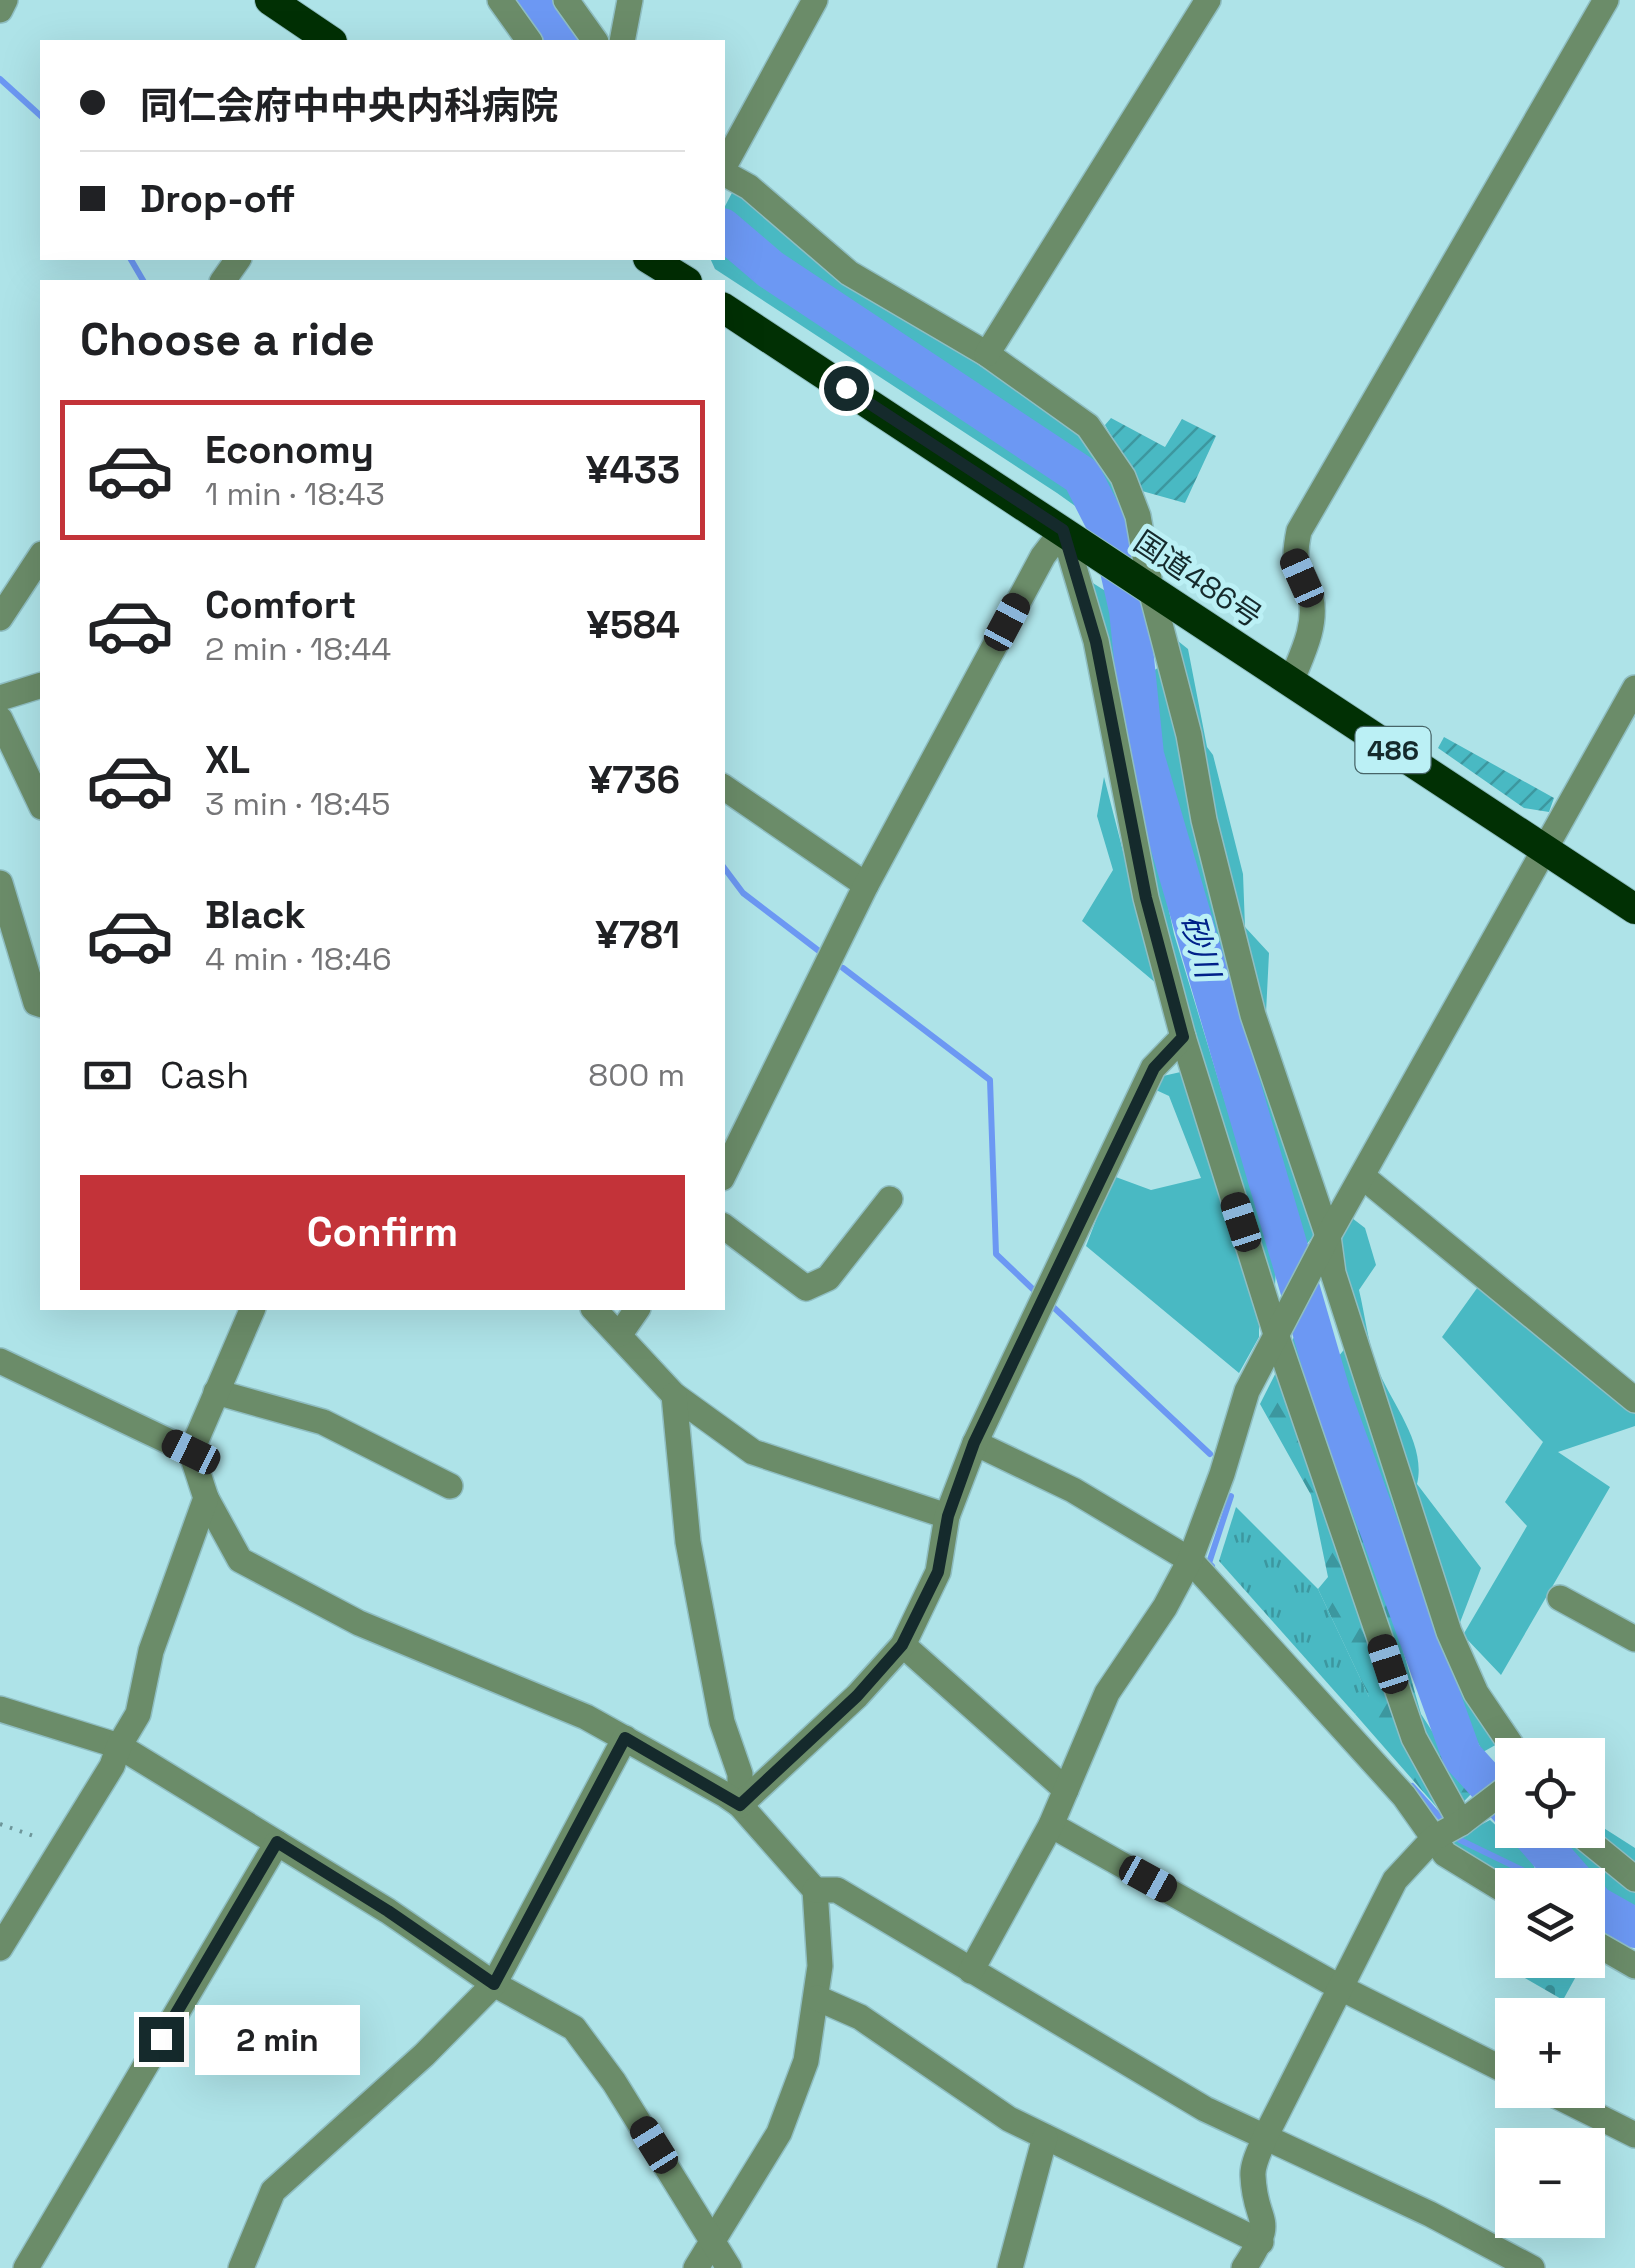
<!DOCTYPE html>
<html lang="en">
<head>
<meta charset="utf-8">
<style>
  :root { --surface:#fff; --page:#f2f2f2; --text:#202124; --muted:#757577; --line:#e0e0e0; --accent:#c33339 }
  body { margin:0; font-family:"Space Grotesk","Noto Sans JP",sans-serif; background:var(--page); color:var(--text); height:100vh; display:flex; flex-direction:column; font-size:38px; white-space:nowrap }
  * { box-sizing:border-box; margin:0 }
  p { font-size:32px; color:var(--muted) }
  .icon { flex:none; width:55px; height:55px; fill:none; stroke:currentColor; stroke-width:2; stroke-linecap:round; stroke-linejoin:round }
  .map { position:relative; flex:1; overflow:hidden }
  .details { position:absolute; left:40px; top:280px; width:685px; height:1030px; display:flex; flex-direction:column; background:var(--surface); border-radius:0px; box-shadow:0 10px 40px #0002 }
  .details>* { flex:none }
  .hud { position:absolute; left:40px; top:40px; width:685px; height:220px; border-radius:0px; box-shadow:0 10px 40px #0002; display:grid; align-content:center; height:220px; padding:0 40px; background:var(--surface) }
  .fabs { position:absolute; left:1495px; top:1738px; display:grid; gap:20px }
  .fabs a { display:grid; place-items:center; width:110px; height:110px; border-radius:0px; background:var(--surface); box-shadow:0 10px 40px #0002; font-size:50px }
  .end { position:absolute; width:45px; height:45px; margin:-22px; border:12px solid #152a2c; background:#fff; box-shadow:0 0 0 5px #fff }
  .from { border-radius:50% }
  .bubble { position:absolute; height:70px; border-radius:0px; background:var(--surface); box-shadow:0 10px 40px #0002; font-size:32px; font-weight:700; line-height:70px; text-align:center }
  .car { position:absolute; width:30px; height:60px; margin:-30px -15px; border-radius:12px; box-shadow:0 0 8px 2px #0007; background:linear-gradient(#222 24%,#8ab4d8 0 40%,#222 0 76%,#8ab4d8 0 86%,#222 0) }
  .hud b { display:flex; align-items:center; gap:35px; height:95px; font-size:38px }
  .hud b+b { border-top:2px solid var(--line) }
  .hud i { width:25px; height:25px; background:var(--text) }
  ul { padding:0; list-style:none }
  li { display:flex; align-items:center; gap:30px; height:140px; margin:0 20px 15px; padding:0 20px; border:5px solid transparent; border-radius:0px }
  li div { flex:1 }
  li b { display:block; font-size:38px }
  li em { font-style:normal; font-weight:700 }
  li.active { border-color:var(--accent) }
  li>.icon { width:90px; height:90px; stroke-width:1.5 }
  h2 { padding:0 40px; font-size:45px; line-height:120px }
  .pay { display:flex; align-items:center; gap:25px; height:110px; padding:0 40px; font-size:38px }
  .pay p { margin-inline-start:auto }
  .action { display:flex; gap:20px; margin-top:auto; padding:20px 40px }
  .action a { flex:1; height:115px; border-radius:0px; background:var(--accent); color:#fff; font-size:40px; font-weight:700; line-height:115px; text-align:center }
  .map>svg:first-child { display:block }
  .grass { fill:#49b9c3 }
  .forest { fill:url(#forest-firs) }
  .cemetery { fill:url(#cemetery-stones) }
  .park { fill:url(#park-tufts) }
  .garden { fill:url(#garden-furrows) }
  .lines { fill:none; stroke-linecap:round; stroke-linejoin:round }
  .stream { stroke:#6c98f3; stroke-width:6 }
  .river { stroke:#6c98f3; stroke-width:40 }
  .minor-casing { stroke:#8fbec2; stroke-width:28 }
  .highway-casing { stroke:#8fbec2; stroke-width:32 }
  .path { stroke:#6d9599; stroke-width:4; stroke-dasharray:2.5 8; stroke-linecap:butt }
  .minor { stroke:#6b8c69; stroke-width:25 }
  .highway { stroke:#013004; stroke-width:30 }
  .route { stroke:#152a2c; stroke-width:12 }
  .labels { text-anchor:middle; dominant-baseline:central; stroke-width:10; stroke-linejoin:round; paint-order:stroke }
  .shield { fill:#bbf0f5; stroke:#476568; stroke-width:2.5 }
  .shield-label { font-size:28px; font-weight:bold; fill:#152a2c }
  .street-label { font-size:30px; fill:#152a2c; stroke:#bbf0f5 }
  .water-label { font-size:32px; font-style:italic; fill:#002189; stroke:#bbf0f5 }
</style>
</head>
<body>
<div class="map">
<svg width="1635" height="2268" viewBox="0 0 1635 2268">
  <defs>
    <pattern id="forest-firs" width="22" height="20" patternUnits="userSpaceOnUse" patternTransform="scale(2.5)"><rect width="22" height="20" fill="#49b9c3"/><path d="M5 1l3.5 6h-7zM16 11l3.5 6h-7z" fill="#3c979f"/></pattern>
    <pattern id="cemetery-stones" width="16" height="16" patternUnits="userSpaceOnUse" patternTransform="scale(2.5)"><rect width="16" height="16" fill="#49b9c3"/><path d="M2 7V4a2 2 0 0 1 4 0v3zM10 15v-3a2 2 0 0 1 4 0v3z" fill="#3c979f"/></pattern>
    <pattern id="park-tufts" width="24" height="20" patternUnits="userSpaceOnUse" patternTransform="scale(2.5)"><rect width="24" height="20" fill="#49b9c3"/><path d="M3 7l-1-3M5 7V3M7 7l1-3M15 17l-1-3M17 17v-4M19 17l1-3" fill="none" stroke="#3c979f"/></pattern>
    <pattern id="garden-furrows" width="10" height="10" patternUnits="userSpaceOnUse" patternTransform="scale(2.5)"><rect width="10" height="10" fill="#49b9c3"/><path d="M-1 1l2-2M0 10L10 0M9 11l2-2" fill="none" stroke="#3c979f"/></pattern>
  </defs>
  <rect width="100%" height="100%" fill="#aee3e8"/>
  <!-- grass -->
  <g class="grass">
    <path d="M734,189l344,240 36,48 20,71 -77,-55 -342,-224 -5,-11h12l1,-48z"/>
    <path d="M1085,578l33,21 17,153 39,182 102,335 -2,32 -122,-409z"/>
    <path d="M1173,637l15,12 19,98 6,8 30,119 2,53 24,26 -4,80z"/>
    <path d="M1164,664l152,569 -11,13 -76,-231 -82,-289 6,-55z"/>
    <path d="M1104,777l53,207 -75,-63 31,-51 -16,-54z"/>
    <path d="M1185,1071l74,235v31l-20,36 -153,-127 27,-70 38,14 50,-12 -32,-82 -13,-6 7,-14z"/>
    <path d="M1352,1218l13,10 11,37 -17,25c6,25 9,53 18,77 13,35 50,76 40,117l64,84 -32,83 50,92 -16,9 -21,-38 -40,-101 -89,-250 14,-17 -11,-102z"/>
    <path d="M1480,1284l155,126v16l-77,26 52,35 -109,188 -38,-40 64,-109 -22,-24 38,-60 -101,-105z"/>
    <path d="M1588,1818l47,30v65l-39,-17 -57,-66h49z"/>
    <path d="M1490,1820l41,38 10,27h-29l-68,-41z"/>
  </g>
  <!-- forest -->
  <path class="forest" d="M1294,1337l26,47 53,160 48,170 51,79 -25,26 -92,-105 14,-17 -51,-108 10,-12 -17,-82 -51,-91z"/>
  <!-- cemetery -->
  <path class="cemetery" d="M1512,1938v22h73l-22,40 -66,-38z"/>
  <!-- park -->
  <path class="park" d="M1236,1507l82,82 53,112 -16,13 -136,-153z"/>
  <!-- garden -->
  <g class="garden">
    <path d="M1111,418l54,29 17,-28 34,17 -31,67 -43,-12 -37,-66z"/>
    <path d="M1444,737l110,61 -5,14 -25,-4 -86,-60z"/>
  </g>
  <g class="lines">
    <!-- stream -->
    <g class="stream">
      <path d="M0,79l42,38"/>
      <path d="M130,258l14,24"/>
      <path d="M722,865l21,28 76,58"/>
      <path d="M843,968l147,112 6,174 43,41"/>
      <path d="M1049,1303l161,151"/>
      <path d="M1212,1566l-3,-3 22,-67"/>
      <path d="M1412,1786l35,39"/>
      <path d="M1455,1834l5,6 93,45"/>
      <path d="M1588,1902l6,3"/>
    </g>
    <!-- river -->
    <g class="river">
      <path d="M534,0l30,42"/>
      <path d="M722,228l48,41 312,207 30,59 17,75 15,145 187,640 131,361 50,55"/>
      <path d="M1529,1830l48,55"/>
      <path d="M1588,1897l6,8 41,23"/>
    </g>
    <!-- minor casing -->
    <g class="minor-casing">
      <g id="minor">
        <path d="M500,0l30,42"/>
        <path d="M566,0l30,42"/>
        <path d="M0,10l5,-10"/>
        <path d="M622,42l8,-42"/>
        <path d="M722,170l93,-170"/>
        <path d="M722,172l27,15 100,86 138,81 101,72 35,51 15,39 13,74 38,145 15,85 49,195 75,221 5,37 116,359 27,61 42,62"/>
        <path d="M222,282l17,-24"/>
        <path d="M987,354l221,-354"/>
        <path d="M1063,530l33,111 50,257 37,139 93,297 138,404 47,85"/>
        <path d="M0,618l42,-64"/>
        <path d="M1291,682c10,-26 26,-55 20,-84 -8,-34 -21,-23 -12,-67l307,-531"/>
        <path d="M0,698l42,-13"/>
        <path d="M0,719l42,88"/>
        <path d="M722,786l144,99"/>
        <path d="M0,883l36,120 6,2"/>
        <path d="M1362,1176l273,224"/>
        <path d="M722,1178l144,-293 177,-329 20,-26"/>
        <path d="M722,1225l84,63 22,-10 62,-79"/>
        <path d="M593,1308l81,87 79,57 194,64"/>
        <path d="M620,1334l18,-26"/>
        <path d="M0,1361l191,91"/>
        <path d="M216,1392l107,30 127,64"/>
        <path d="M674,1395l14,147 34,180 18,52v31"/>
        <path d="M975,1443l98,47 117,70 214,236 41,58 67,41"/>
        <path d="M206,1498l34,62 119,63 227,94 138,77 16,11 75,85 5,76 -14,95 -27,72 -83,135"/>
        <path d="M1560,1598l75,41"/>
        <path d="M903,1645l163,145"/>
        <path d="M0,1709l119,37 269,165 106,73 80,44 40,54 115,186"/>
        <path d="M740,1805l117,-109 46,-51 35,-73 9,-56 28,-73 178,-375 30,-31"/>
        <path d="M1051,1825l290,163 171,86"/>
        <path d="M1575,1830l60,49"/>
        <path d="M815,1890h22l368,219 225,105 102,54"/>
        <path d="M1588,1939l47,27"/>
        <path d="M0,1948l112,-182 7,-20 19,-32 13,-63 55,-153 -15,-46 62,-144"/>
        <path d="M971,1971l80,-146 56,-132 58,-86 25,-47 32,-86 25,-83 81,-155 307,-548"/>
        <path d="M817,1998l43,19 149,102 252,123"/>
        <path d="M1545,2090l90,45"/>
        <path d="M26,2268l251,-425"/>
        <path d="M241,2268l32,-77 151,-136 70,-71 131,-246"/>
        <path d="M1010,2268l35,-131"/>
        <path d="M1244,2268c35,-53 11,-41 9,-92 -1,-12 8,-28 12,-39l130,-257 39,-42 27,-15 51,-39"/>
      </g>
    </g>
    <!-- highway casing -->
    <g class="highway-casing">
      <g id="highway">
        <path d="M270,0l62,42"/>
        <path d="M648,258l39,24"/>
        <path d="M722,307l913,602"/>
      </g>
    </g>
    <!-- path -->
    <path class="path" d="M0,1824l39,14"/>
    <!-- minor -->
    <use href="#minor" class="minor"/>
    <!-- highway -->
    <use href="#highway" class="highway"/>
  </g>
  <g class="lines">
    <!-- route -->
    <path class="route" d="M161,2039l116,-197 111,69 106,73 131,-246 115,67 117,-109 45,-51 36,-73 10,-56 26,-73 180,-375 29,-31 -37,-139 -50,-256 -33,-112 -217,-142"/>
  </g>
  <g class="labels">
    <!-- shield labels -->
    <rect class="shield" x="1355.5" y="727" width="75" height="46" rx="8"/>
    <g class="shield-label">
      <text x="1393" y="750">486</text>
    </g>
    <!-- street labels -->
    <g class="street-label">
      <text transform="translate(1198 579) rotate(34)">国道486号</text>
    </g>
    <!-- water labels -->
    <g class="water-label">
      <text transform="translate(1200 946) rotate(74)">砂川</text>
    </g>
  </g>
</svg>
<div class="fabs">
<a><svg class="icon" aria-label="locate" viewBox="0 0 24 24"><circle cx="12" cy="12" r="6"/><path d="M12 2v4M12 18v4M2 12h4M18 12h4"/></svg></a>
<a><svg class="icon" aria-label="layers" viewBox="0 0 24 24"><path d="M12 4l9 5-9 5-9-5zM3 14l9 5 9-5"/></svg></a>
<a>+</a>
<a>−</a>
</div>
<i class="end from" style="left:846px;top:388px"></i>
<i class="end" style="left:161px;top:2039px"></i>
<div class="bubble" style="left:195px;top:2005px;width:165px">2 min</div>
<i class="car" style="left:1302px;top:578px;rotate:336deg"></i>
<i class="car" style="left:1007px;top:622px;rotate:28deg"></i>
<i class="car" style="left:1241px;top:1222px;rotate:342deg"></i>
<i class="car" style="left:191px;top:1452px;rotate:296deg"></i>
<i class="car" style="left:1388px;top:1664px;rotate:342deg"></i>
<i class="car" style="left:1148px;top:1879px;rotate:119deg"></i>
<i class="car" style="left:654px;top:2145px;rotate:328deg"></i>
<div class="hud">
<b><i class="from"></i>同仁会府中中央内科病院</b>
<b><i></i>Drop-off</b>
</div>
<section class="details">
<h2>Choose a ride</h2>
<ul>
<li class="active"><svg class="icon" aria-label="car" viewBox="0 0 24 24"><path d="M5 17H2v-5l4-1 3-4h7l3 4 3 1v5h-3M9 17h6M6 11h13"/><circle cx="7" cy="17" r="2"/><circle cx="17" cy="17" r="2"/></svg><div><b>Economy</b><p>1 min · 18:43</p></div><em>¥433</em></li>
<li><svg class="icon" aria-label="car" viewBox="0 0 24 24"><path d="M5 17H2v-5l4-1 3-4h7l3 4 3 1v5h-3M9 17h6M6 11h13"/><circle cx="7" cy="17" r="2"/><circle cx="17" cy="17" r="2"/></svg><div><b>Comfort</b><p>2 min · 18:44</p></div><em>¥584</em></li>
<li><svg class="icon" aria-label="car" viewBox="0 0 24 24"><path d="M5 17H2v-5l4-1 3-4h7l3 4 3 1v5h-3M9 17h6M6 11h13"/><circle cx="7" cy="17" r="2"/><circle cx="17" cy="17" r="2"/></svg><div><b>XL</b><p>3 min · 18:45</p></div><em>¥736</em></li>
<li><svg class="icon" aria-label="car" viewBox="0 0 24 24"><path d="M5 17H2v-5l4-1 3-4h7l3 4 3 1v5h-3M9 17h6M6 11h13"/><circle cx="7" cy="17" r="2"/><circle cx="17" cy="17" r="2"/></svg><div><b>Black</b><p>4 min · 18:46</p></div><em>¥781</em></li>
</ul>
<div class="pay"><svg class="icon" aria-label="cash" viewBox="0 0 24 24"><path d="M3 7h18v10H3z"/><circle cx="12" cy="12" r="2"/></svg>Cash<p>800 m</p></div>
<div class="action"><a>Confirm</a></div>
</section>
</div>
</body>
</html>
